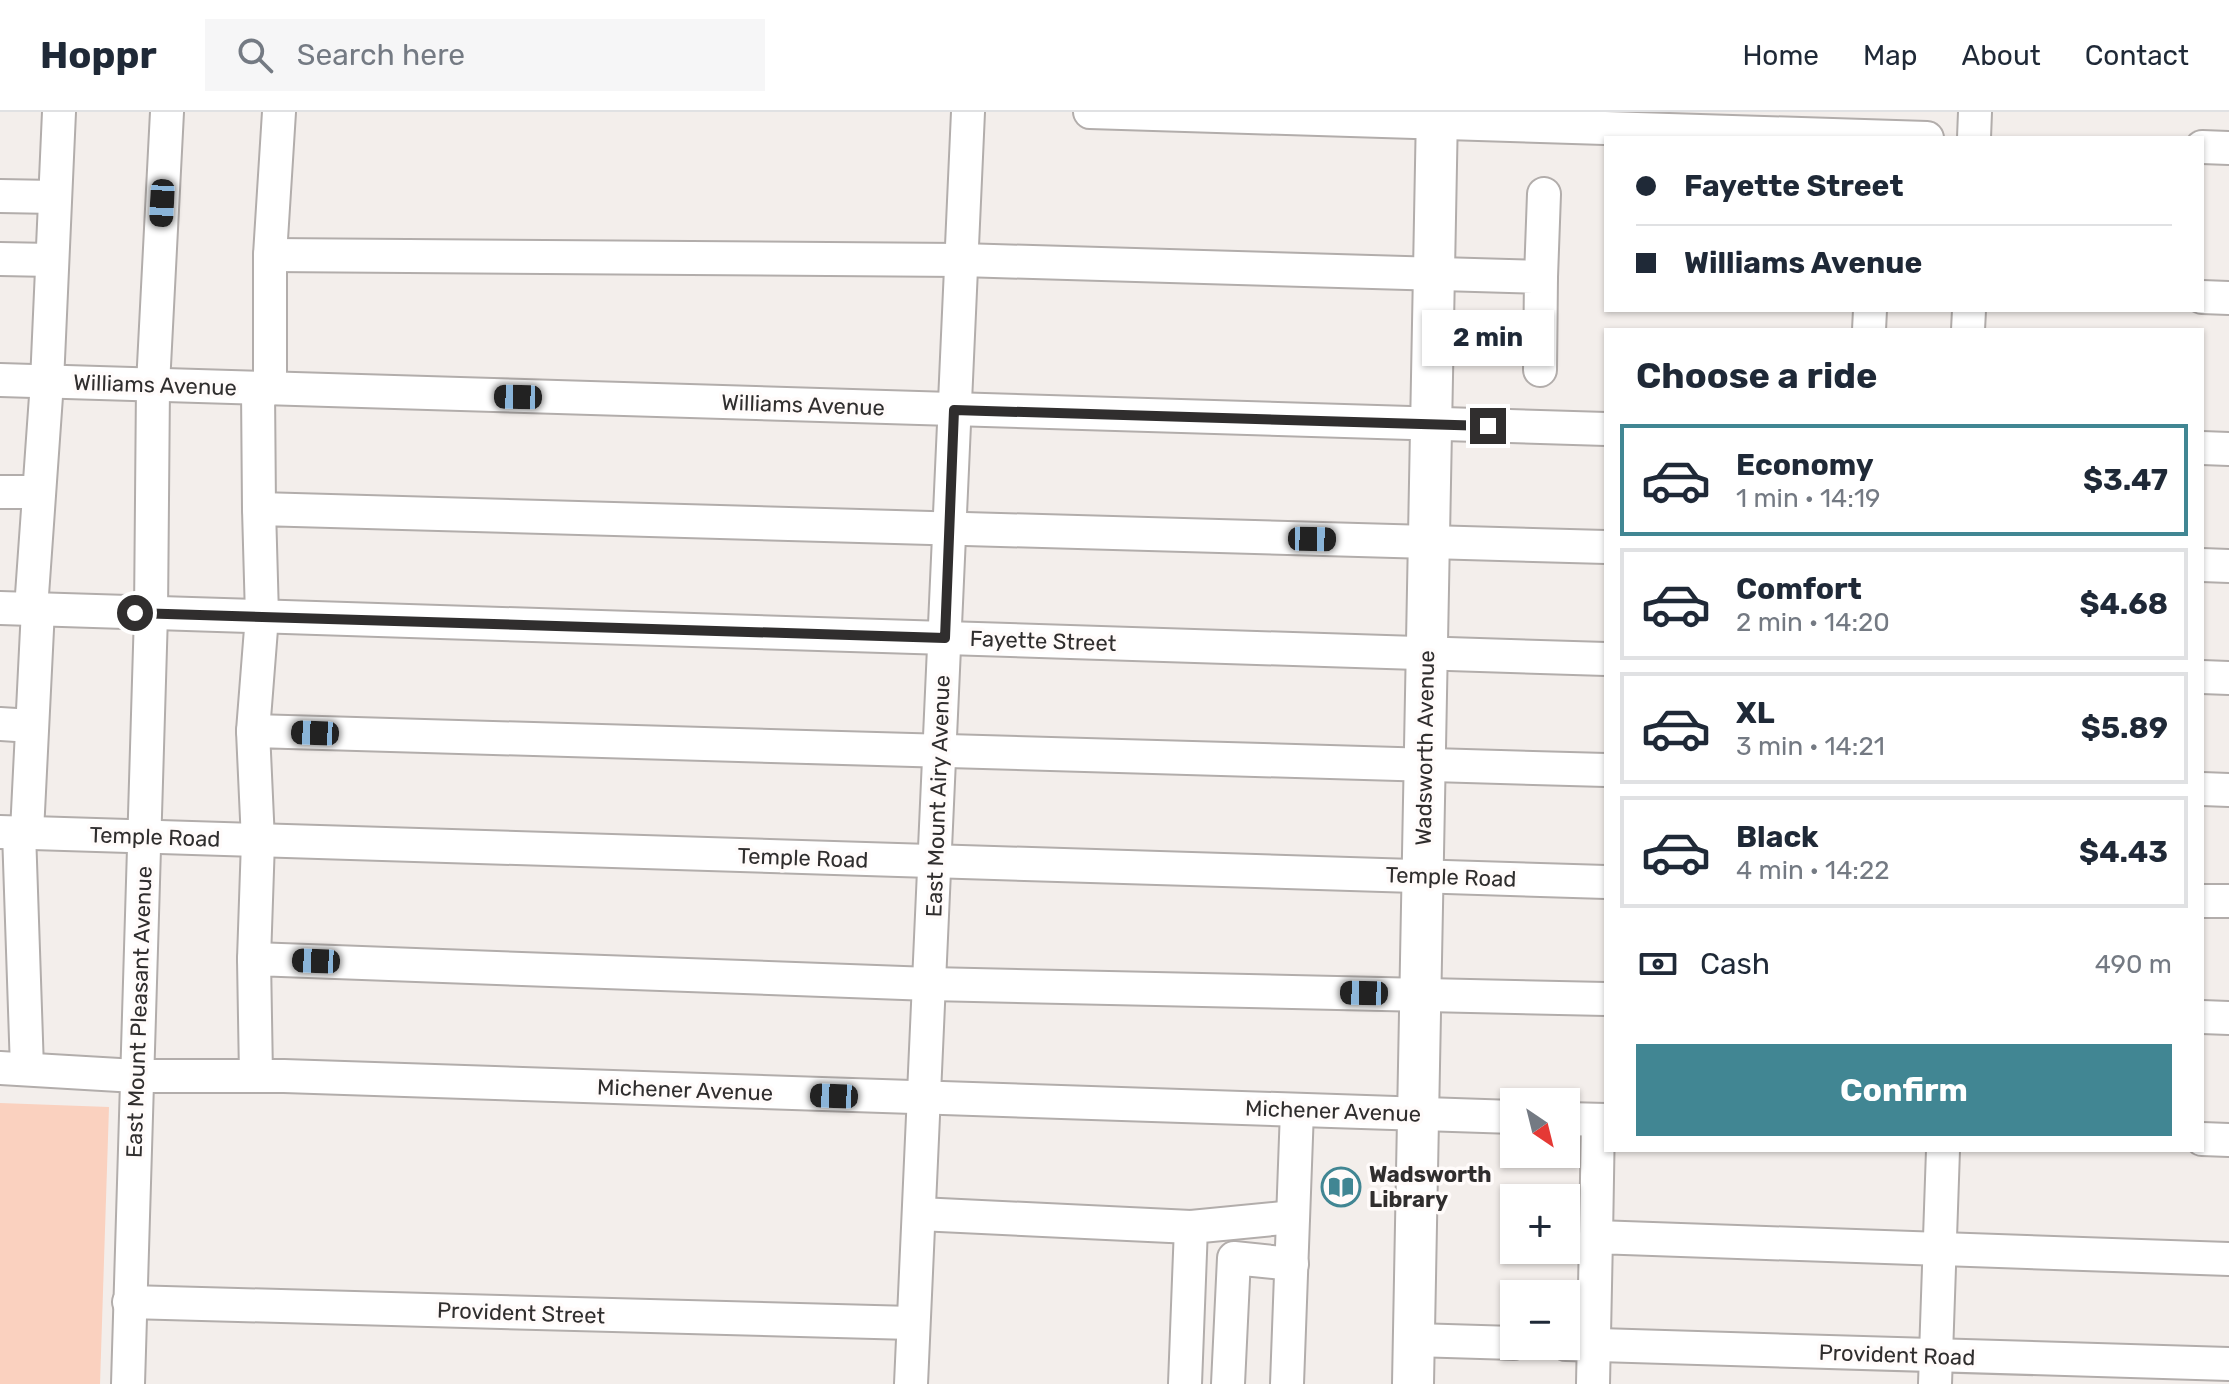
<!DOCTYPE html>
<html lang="en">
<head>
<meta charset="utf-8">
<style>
  :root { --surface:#fff; --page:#f6f6f7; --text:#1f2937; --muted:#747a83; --line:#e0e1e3; --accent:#418693 }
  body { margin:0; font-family:Rubik,sans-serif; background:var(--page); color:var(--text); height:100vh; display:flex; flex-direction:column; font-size:30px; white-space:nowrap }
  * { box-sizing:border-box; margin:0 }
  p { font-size:26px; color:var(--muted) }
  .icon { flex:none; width:44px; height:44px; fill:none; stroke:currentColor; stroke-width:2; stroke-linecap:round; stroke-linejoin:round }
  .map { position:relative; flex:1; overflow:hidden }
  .side { position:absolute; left:1604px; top:216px; width:600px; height:824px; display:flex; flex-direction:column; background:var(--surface); border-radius:0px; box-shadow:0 2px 6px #0004 }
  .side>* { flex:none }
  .hud { position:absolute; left:1604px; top:24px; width:600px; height:176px; border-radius:0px; box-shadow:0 2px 6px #0004; display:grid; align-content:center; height:176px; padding:0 32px; background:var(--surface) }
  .needle { width:52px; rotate:145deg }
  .fabs { position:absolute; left:1500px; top:976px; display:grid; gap:16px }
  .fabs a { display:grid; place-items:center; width:80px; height:80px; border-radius:0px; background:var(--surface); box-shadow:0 2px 6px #0004; font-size:40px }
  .end { position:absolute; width:36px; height:36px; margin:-18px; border:10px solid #302e2e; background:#fff; box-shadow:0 0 0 4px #fff }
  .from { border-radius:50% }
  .bubble { position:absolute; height:56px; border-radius:0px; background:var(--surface); box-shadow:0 2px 6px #0004; font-size:26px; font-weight:700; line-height:56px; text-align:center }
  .car { position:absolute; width:24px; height:48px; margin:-24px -12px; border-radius:10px; box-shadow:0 0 6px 2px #0007; background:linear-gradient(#222 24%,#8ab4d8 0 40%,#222 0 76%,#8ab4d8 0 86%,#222 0) }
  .hud b { display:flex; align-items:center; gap:28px; height:76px; font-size:30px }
  .hud b+b { border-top:2px solid var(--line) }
  .hud i { width:20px; height:20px; background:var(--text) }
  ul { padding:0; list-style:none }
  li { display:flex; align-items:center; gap:24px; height:112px; margin:0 16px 12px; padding:0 16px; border:4px solid var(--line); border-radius:0px }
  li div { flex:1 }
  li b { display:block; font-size:30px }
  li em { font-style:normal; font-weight:700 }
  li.current { border-color:var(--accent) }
  li>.icon { width:72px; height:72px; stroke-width:1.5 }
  h2 { padding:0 32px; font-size:36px; line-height:96px }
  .pay { display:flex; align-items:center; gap:20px; height:88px; padding:0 32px; font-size:30px }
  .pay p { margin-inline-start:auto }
  .button { display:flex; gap:16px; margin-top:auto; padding:16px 32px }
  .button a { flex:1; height:92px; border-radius:0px; background:var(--accent); color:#fff; font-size:32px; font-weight:700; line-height:92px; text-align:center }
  header { display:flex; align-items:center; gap:48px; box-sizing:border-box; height:112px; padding:0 40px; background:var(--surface); border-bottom:2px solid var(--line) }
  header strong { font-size:38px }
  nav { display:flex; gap:44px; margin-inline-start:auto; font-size:28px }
  .search { width:560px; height:72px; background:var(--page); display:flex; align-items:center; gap:20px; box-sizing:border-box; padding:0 28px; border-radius:0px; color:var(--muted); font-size:30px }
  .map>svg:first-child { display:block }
  .green { fill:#fad1bf }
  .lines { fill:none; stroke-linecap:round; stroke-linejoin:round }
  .minor-casing { stroke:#b2adab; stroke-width:36 }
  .major-casing { stroke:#b2adab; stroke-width:44 }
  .minor { stroke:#fff; stroke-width:32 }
  .major { stroke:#fff; stroke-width:40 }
  .route { stroke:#302e2e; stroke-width:10 }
  .labels { text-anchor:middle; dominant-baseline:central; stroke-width:7; stroke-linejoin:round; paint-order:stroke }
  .street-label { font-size:22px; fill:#302e2e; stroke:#fffbfa }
  .poi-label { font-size:22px; font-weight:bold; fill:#302e2e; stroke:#fffbfa; text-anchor:start }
</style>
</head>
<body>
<header>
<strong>Hoppr</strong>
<div class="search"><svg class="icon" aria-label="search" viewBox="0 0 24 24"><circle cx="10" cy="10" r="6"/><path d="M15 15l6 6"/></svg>Search here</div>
<nav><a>Home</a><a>Map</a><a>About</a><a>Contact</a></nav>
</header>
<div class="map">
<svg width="2229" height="1272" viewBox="0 0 2229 1272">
  <rect width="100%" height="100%" fill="#f3eeeb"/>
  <!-- green -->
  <path class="green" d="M0,991l109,4 -9,277h-100z"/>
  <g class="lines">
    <!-- minor casing -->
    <g class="minor-casing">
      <g id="minor">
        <path d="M1090,0l837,26"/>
        <path d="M1974,26l1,-26"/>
        <path d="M2202,35l27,1"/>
        <path d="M0,84l55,1"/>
        <path d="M270,143l691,5 580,17 -1,93"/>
        <path d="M0,147l52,1"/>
        <path d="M1541,165l3,-83"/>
        <path d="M2202,185l27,1"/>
        <path d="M1869,218l1,-20"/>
        <path d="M1968,218l1,-20"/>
        <path d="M0,268l1606,49"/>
        <path d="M258,277l1,120"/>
        <path d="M270,277v-134l9,-143"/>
        <path d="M2202,336l27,1"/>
        <path d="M0,380h39"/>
        <path d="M2202,453l27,1"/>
        <path d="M0,496l1606,51"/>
        <path d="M31,497l16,-227 12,-270"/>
        <path d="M2202,565l27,1"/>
        <path d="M0,612l32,2"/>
        <path d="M253,619l9,-115 -3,-107 1347,38"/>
        <path d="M2202,677l27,1"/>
        <path d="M0,720l1606,50"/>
        <path d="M19,720l8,237"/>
        <path d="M27,720l11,-223"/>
        <path d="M2202,789h27"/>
        <path d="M254,847l4,-118 -5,-110 1353,39"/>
        <path d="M2202,905l27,1"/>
        <path d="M0,956l136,8h148l1230,41"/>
        <path d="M256,963l-2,-116 676,25 676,15"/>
        <path d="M1566,1007l40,1"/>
        <path d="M2202,1027l27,1"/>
        <path d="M919,1102l272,13"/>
        <path d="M1596,1125l2,-117"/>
        <path d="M129,1190l783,21"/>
        <path d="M1414,1228l100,3"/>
        <path d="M1566,1232l663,20"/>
        <path d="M128,1272l23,-770 2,-229 14,-273"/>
        <path d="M911,1272l57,-1272"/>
        <path d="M1185,1272l6,-157 102,-10"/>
        <path d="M1228,1272l6,-126 58,6"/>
        <path d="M1287,1272l10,-274"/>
        <path d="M1593,1272l3,-147 633,22"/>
        <path d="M1935,1272l8,-234"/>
      </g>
    </g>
    <!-- major casing -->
    <g class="major-casing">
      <path id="major" d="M1413,1272l24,-1272"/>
    </g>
    <!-- minor -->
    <use href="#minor" class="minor"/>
    <!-- major -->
    <use href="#major" class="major"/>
  </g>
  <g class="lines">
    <!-- route -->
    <path class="route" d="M135,501l810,25 9,-228 534,16"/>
  </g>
  <!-- icons -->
  <defs>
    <g id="library-ring" transform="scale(2)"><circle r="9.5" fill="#fffbfa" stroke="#418693" stroke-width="1.5"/><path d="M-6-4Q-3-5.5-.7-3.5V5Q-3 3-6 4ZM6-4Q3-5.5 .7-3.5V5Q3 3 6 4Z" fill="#418693"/></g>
  </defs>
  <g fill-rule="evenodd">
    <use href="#library-ring" x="1341" y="1075"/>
  </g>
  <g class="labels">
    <!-- street labels -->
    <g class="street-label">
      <text transform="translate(155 273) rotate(2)">Williams Avenue</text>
      <text transform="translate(803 293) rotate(2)">Williams Avenue</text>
      <text transform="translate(1043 529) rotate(2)">Fayette Street</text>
      <text transform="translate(1425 636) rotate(-89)">Wadsworth Avenue</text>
      <text transform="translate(938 684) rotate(-88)">East Mount Airy Avenue</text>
      <text transform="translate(155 725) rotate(2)">Temple Road</text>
      <text transform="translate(803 746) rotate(2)">Temple Road</text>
      <text transform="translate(1451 765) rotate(2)">Temple Road</text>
      <text transform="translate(139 900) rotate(-88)">East Mount Pleasant Avenue</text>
      <text transform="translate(685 978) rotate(2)">Michener Avenue</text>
      <text transform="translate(1333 999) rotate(2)">Michener Avenue</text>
      <text transform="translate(521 1201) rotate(2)">Provident Street</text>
      <text transform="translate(1897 1243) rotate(2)">Provident Road</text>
    </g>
    <!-- poi labels -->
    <g class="poi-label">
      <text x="1369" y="1062">Wadsworth<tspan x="1369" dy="25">Library</tspan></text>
    </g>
  </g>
</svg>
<div class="fabs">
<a><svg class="needle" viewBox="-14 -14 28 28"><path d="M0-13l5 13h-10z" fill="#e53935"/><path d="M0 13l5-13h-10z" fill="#747a83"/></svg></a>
<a>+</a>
<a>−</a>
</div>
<i class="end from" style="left:135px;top:501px"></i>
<i class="end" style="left:1488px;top:314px"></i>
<div class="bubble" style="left:1422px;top:198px;width:132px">2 min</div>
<i class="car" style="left:162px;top:91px;rotate:183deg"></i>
<i class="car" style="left:518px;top:285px;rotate:271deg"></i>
<i class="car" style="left:1312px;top:427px;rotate:91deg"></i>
<i class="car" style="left:315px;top:621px;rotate:272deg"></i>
<i class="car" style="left:316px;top:849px;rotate:272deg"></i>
<i class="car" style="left:1364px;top:881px;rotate:271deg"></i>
<i class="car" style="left:834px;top:984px;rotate:272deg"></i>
<div class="hud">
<b><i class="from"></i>Fayette Street</b>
<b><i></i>Williams Avenue</b>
</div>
<section class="side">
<h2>Choose a ride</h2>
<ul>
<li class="current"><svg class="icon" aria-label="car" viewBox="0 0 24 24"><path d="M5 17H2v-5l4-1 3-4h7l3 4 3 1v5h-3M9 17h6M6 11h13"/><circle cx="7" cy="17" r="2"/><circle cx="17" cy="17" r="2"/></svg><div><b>Economy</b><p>1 min · 14:19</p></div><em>$3.47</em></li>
<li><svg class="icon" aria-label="car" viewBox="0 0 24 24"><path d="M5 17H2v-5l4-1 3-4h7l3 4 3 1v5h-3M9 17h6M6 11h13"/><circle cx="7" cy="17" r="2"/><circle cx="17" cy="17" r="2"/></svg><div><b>Comfort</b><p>2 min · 14:20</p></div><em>$4.68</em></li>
<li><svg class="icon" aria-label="car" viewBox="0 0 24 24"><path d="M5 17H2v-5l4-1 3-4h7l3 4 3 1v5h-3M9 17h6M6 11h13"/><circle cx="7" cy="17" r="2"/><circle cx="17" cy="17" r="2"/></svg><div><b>XL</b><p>3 min · 14:21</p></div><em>$5.89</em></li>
<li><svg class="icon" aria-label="car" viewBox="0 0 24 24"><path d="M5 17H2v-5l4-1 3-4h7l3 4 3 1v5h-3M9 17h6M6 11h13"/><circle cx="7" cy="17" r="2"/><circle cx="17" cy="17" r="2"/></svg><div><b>Black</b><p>4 min · 14:22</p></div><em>$4.43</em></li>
</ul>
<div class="pay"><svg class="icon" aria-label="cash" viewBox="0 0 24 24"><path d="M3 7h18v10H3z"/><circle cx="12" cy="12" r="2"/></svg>Cash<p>490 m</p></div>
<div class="button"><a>Confirm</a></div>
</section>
</div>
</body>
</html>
